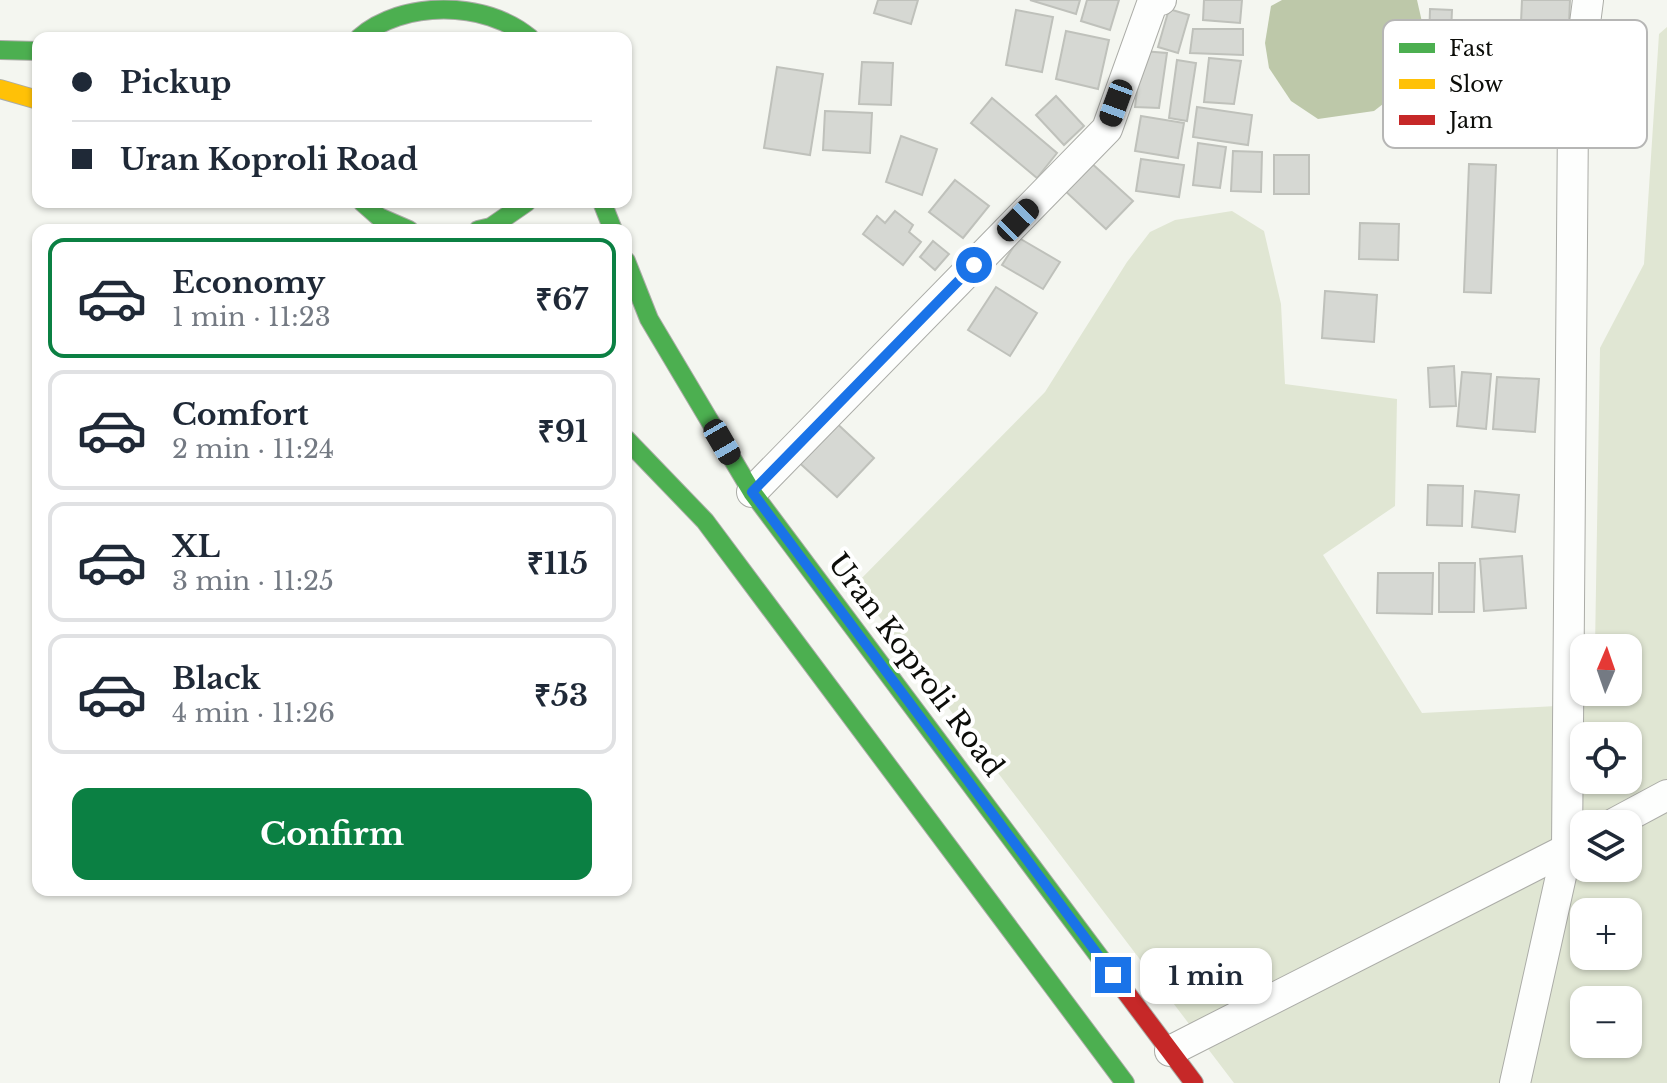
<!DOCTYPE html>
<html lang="en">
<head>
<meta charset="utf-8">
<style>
  :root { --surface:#fff; --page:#f2f2f3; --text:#1f2937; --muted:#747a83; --line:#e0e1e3; --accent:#0b8043 }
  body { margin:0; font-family:"Libre Baskerville",serif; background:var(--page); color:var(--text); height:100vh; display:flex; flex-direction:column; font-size:30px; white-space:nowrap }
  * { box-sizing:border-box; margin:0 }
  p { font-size:26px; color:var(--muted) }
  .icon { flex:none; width:44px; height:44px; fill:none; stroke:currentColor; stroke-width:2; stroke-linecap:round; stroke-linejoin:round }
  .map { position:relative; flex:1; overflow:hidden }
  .side { position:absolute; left:32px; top:224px; width:600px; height:672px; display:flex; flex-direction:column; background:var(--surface); border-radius:16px; box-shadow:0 2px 6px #0004 }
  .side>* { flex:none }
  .top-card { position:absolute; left:32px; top:32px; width:600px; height:176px; border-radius:16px; box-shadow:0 2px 6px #0004; display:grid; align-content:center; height:176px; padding:0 40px; background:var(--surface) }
  .needle { width:52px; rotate:2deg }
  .tools { position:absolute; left:1570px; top:634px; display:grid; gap:16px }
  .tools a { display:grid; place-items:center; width:72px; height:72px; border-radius:16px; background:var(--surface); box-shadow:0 2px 6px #0004; font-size:40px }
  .end { position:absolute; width:36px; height:36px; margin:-18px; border:10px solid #1a73e8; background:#fff; box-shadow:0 0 0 4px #fff }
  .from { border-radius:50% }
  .bubble { position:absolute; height:56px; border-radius:16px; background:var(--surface); box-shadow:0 2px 6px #0004; font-size:26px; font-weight:700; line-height:56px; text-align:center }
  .car { position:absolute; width:24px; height:48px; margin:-24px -12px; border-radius:10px; box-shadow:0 0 6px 2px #0007; background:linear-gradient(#222 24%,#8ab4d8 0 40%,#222 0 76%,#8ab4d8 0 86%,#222 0) }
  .top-card b { display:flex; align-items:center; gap:28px; height:76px; font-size:30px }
  .top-card b+b { border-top:2px solid var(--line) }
  .top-card i { width:20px; height:20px; background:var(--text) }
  ul { padding:14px 0 0; list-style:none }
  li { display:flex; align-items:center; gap:24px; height:120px; margin:0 16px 12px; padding:0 24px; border:4px solid var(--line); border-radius:16px }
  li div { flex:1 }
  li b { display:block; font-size:30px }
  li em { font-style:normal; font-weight:700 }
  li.current { border-color:var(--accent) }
  li>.icon { width:72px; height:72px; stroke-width:1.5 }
  .action { display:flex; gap:16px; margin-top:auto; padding:16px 40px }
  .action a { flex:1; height:92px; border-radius:16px; background:var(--accent); color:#fff; font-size:32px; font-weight:700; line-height:92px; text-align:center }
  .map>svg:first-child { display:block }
  .green { fill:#e0e6d3; fill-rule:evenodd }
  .water { fill:#bdc8a9 }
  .building { fill:#d6d8d3; stroke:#bfc1bb; stroke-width:2 }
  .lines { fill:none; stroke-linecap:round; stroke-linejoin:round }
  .street-casing { stroke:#abaca7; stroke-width:32 }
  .fast-casing { stroke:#abaca7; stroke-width:20 }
  .slow-casing { stroke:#abaca7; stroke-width:20 }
  .jam-casing { stroke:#abaca7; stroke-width:20 }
  .street { stroke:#fdfefd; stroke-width:30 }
  .fast { stroke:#4caf50; stroke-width:18 }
  .slow { stroke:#ffc107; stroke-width:18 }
  .jam { stroke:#c62828; stroke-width:18 }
  .route { stroke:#1a73e8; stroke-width:10 }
  .labels { text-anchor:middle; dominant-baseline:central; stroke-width:8; stroke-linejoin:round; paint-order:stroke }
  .street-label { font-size:28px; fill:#0c0d09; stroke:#fff }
  .key { fill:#fff; stroke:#b6b6b5; stroke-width:2 }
  .key-label { font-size:22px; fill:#0c0d09 }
</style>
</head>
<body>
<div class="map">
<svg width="1667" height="1083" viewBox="0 0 1667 1083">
  <rect width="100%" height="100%" fill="#f4f6f0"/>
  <!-- green -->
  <path class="green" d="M1667,27v1056h-433l-379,-498 190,-193 82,-130 23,-30 25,-12 57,-9 32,20 17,73 4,80 112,15 -2,107 -72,49 99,158 171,-9 1,-12h34v-44h-33l5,-300 44,-84 15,-230zM1584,736h44v44h-44zM1584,824h44v44h-44zM1584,912h44v44h-44zM1584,1000h44v44h-44z"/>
  <!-- water -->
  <path class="water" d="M1282,0h135l5,22 -2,33 -19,35 -27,21 -56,8 -27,-18 -22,-33 -4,-25 6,-37z"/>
  <!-- building -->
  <g class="building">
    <path d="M878,0h40l-7,24 -37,-11z"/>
    <path d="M1030,0h50l-4,14z"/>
    <path d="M1087,0h32l-9,30 -29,-9z"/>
    <path d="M1204,0h38l-2,23 -37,-3z"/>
    <path d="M1522,0h48l-2,47 -48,-2z"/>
    <path d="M1169,9l20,6 -11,38 -20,-6z"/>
    <path d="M1430,9l22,1 -3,68h-21z"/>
    <path d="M1016,10l37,7 -11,55 -36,-7z"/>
    <path d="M1193,29h50v26l-53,-2z"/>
    <path d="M1066,31l43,9 -11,49 -42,-10z"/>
    <path d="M1142,51l25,2 -8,55 -24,-1z"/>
    <path d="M1209,58l32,3 -7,43 -30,-2z"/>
    <path d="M1177,60l19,3 -9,58 -18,-3z"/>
    <path d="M862,62l31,1 -2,42 -32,-1z"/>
    <path d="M777,67l46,7 -13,81 -46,-7z"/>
    <path d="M1056,96l28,30 -20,19 -28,-30z"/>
    <path d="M992,98l65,55 -20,25 -66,-55z"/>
    <path d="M1197,107l55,8 -4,30 -55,-8z"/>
    <path d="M825,111l47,2 -2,40 -47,-3z"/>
    <path d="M1141,116l43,7 -6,35 -43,-7z"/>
    <path d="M901,136l36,13 -15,46 -36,-13z"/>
    <path d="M1198,143l28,4 -6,41 -27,-3z"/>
    <path d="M1233,151l29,1 -1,40 -30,-1z"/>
    <rect x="1274" y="155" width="35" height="39"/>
    <path d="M1141,159l43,6 -5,32 -43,-6z"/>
    <path d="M1088,160l45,41 -27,28 -44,-41z"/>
    <path d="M1469,164l27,1 -5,128 -27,-1z"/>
    <path d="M955,180l34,26 -26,32 -34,-26z"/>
    <path d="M895,211l18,14 -4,7 12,10 -18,23 -40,-31 14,-18 8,7z"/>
    <path d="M1360,223l39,1 -1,36 -39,-1z"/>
    <path d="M1019,238l41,24 -17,27 -41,-24z"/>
    <path d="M933,241l16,13 -14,16 -15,-13z"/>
    <path d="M996,287l41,26 -27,43 -42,-26z"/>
    <path d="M1325,291l52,4 -3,47 -52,-4z"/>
    <path d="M1454,366l2,40 -26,1 -2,-39z"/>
    <path d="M1462,372l29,2 -5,55 -29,-3z"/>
    <path d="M1497,377l42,2 -4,53 -42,-3z"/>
    <path d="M831,418l43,40 -37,39 -43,-39z"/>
    <path d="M1428,485l35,1 -1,40 -35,-1z"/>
    <path d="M1475,491l44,4 -4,37 -43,-5z"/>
    <path d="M1522,556l4,52 -42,3 -4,-52z"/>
    <path d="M1439,563h36l-1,49h-35z"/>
    <path d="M1378,573h55l-1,41 -55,-1z"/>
  </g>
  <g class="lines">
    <!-- street casing -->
    <g class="street-casing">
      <g id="street">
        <path d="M752,492l355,-363 46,-128 8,-1"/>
        <path d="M1613,824l54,-29"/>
        <path d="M1170,1051l409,-208"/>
        <path d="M1515,1083l52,-234 6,-732 15,-117"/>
      </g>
    </g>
    <!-- fast casing -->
    <g class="fast-casing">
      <g id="fast">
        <path d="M359,38c43,-38 126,-38 171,0"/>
        <path d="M0,50l38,1"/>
        <path d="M362,202l17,15 30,13"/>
        <path d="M602,202l11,28"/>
        <path d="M478,230l13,-3 36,-25"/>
        <path d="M626,261l23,58 103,173 358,479"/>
        <path d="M626,439l79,82 420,562"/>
      </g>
    </g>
    <!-- slow casing -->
    <g class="slow-casing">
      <path id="slow" d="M0,89l38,11"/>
    </g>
    <!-- jam casing -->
    <g class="jam-casing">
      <path id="jam" d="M1110,971l84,112"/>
    </g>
    <!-- street -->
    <use href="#street" class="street"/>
    <!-- fast -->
    <use href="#fast" class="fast"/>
    <!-- slow -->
    <use href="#slow" class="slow"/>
    <!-- jam -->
    <use href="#jam" class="jam"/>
  </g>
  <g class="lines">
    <!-- route -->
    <path class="route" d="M974,265l-222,227 361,483"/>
  </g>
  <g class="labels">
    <!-- street labels -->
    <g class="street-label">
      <text transform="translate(916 665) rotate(53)">Uran Koproli Road</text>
    </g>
  </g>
  <!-- legend -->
  <rect x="1383" y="20" width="264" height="128" rx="12" class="key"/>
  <rect x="1399" y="43" width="36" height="10" fill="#4caf50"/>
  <rect x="1399" y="79" width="36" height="10" fill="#ffc107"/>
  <rect x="1399" y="115" width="36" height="10" fill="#c62828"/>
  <g class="key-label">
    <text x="1449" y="56">Fast</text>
    <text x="1449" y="92">Slow</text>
    <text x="1449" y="128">Jam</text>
  </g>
</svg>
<div class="tools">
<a><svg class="needle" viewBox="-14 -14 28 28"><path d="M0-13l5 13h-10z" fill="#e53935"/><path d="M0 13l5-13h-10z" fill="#747a83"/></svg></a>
<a><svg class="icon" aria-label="locate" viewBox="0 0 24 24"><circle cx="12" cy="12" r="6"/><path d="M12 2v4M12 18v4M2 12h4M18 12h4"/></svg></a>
<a><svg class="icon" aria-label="layers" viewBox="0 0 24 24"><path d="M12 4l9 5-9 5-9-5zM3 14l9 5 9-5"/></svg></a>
<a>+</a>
<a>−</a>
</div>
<i class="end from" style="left:974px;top:265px"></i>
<i class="end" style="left:1113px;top:975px"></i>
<div class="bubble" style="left:1140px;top:948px;width:132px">1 min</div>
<i class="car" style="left:1116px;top:103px;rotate:200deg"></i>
<i class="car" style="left:1018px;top:220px;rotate:44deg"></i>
<i class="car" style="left:722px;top:442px;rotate:150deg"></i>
<div class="top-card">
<b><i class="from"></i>Pickup</b>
<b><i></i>Uran Koproli Road</b>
</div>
<section class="side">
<ul>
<li class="current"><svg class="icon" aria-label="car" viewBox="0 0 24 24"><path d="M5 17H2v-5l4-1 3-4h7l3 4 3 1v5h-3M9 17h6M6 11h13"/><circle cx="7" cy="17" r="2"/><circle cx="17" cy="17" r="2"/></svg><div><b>Economy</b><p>1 min · 11:23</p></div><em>₹67</em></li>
<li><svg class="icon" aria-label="car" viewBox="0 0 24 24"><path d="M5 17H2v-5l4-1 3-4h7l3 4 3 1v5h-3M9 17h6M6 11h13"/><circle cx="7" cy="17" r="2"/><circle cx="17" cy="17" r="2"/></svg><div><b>Comfort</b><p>2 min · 11:24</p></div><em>₹91</em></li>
<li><svg class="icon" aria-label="car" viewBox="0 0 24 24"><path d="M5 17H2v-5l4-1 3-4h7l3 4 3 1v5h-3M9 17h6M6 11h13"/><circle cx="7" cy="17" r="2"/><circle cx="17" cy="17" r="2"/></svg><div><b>XL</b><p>3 min · 11:25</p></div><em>₹115</em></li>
<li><svg class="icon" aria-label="car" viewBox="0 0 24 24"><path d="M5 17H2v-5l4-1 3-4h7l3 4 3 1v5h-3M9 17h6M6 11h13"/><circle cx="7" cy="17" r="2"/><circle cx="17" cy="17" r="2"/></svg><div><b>Black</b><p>4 min · 11:26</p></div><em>₹53</em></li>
</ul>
<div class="action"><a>Confirm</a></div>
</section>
</div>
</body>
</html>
